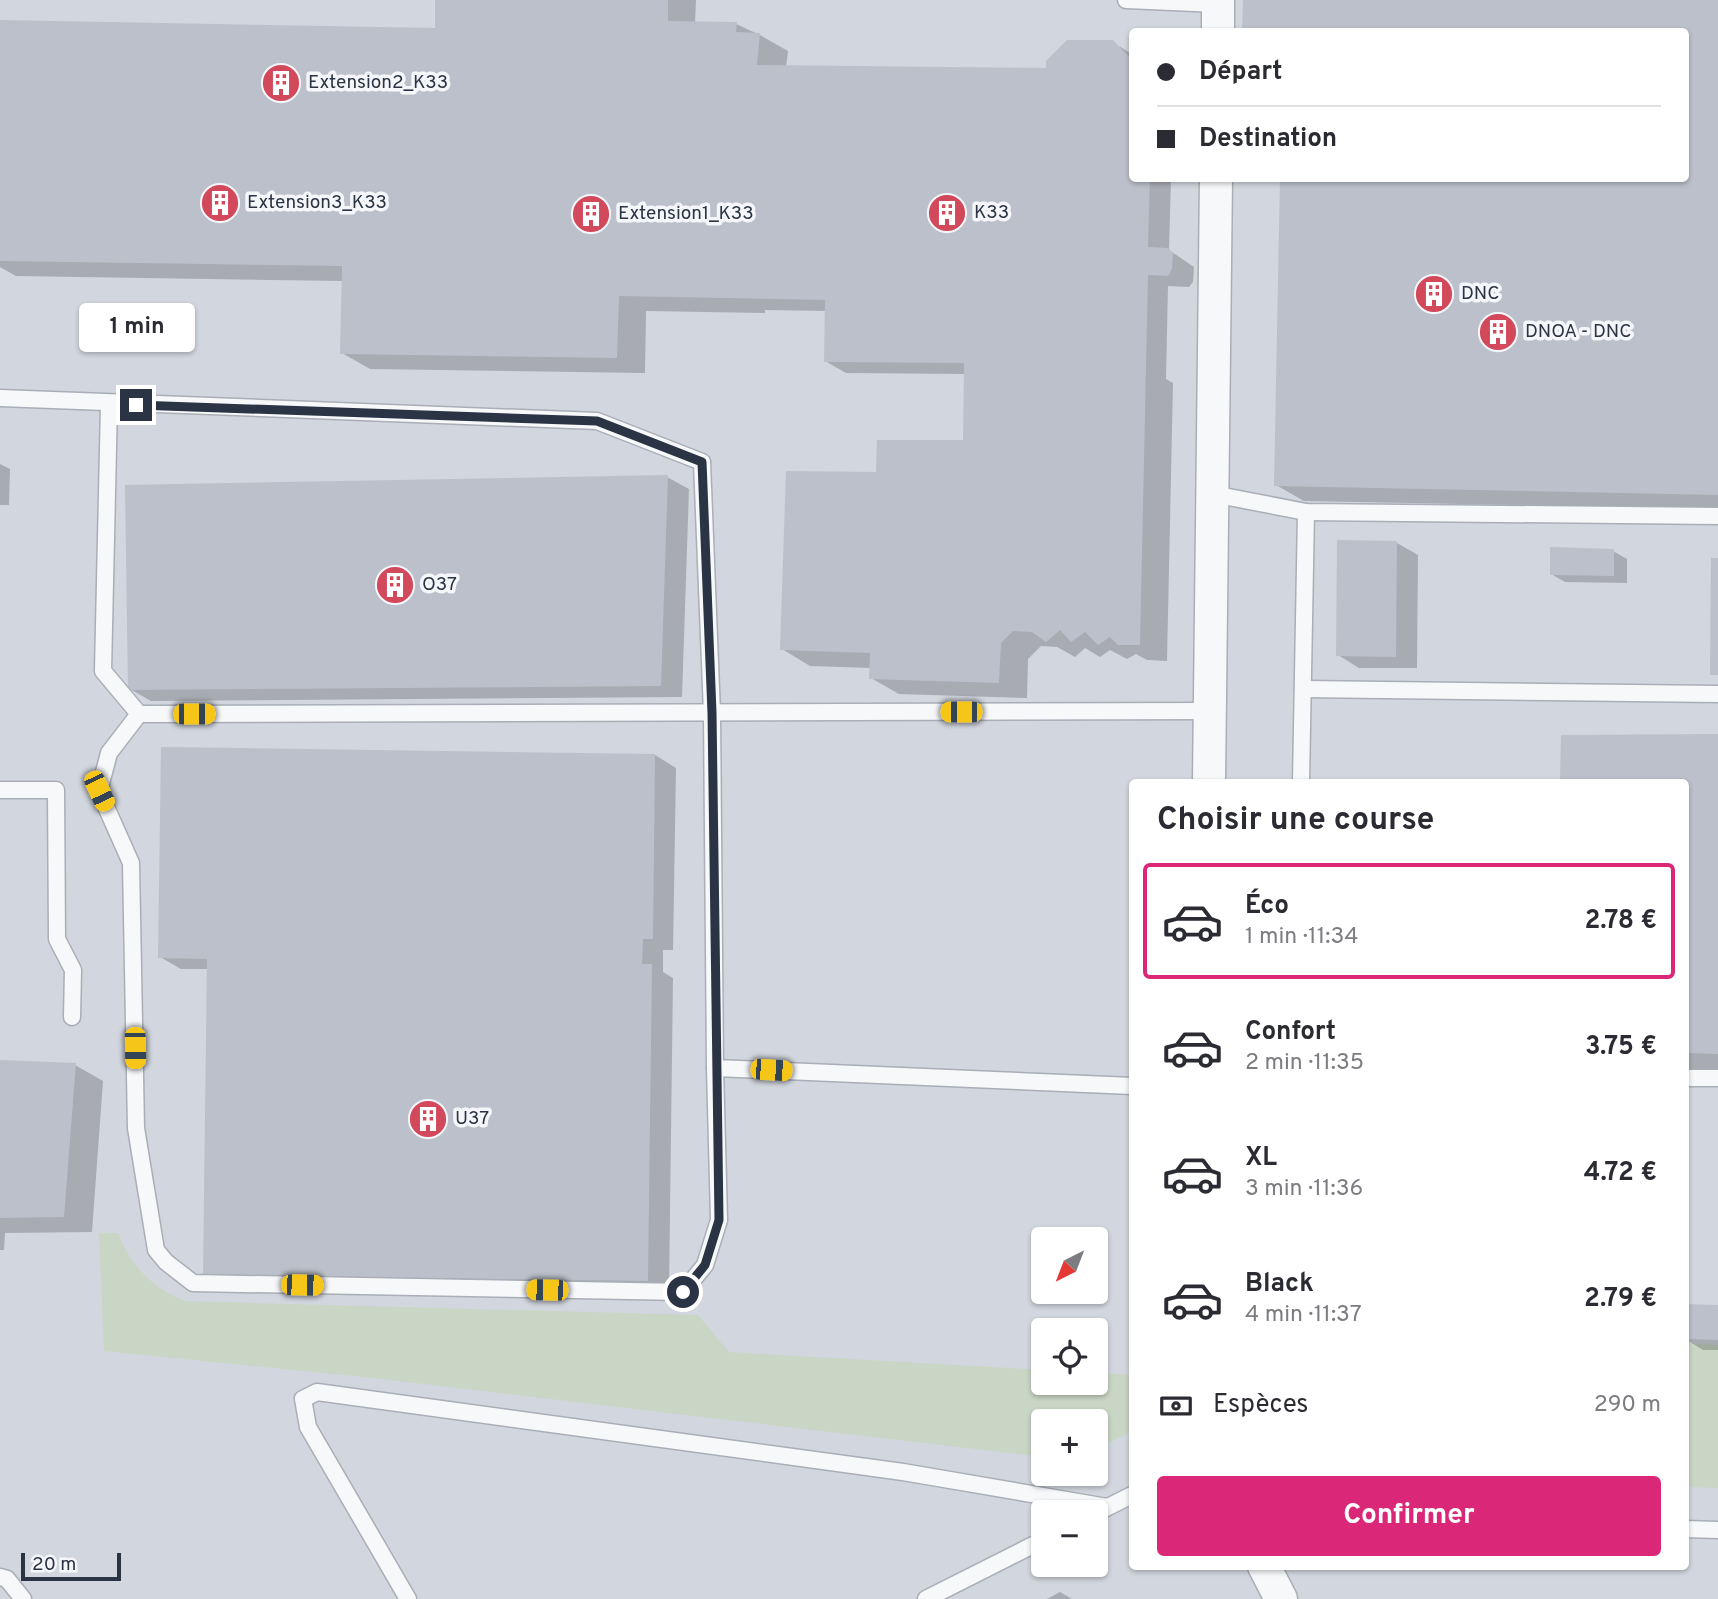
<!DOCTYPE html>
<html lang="fr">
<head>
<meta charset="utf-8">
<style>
  :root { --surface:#fff; --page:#f2f2f3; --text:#2b2b33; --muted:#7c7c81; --line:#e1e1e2; --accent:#db2777 }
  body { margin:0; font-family:Overpass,sans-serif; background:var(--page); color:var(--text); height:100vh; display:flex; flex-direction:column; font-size:26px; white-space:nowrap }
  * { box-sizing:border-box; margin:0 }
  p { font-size:23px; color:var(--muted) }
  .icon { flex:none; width:38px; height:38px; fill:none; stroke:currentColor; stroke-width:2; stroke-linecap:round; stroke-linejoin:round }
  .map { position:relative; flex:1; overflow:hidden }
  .details { position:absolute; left:1129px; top:779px; width:560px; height:791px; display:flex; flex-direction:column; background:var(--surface); border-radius:7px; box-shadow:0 2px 5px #0004 }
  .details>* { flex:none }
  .banner { position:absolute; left:1129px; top:28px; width:560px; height:154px; border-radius:7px; box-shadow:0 2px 5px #0004; display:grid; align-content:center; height:154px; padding:0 28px; background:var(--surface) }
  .needle { width:46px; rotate:222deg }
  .fabs { position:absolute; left:1031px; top:1227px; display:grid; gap:14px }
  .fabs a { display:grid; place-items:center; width:77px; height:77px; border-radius:7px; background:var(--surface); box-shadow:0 2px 5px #0004; font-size:35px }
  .scale { position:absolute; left:21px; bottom:18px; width:100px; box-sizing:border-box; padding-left:7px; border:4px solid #2b3445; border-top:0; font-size:19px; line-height:24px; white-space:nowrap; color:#2b3445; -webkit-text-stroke:5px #f4f6f9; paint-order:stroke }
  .end { position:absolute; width:32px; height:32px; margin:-16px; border:9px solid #2b3445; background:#fff; box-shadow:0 0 0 4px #fff }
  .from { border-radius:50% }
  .bubble { position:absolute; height:49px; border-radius:7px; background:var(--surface); box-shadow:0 2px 5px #0004; font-size:23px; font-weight:700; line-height:49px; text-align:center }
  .car { position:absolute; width:21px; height:42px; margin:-21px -10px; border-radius:9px; box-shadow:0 0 5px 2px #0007; background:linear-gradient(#f5c518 24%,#345 0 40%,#f5c518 0 76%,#345 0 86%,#f5c518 0) }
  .banner b { display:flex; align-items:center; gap:24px; height:66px; font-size:26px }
  .banner b+b { border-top:2px solid var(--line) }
  .banner i { width:18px; height:18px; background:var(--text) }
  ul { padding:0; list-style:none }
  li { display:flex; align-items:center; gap:21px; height:116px; margin:0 14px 10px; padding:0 14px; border:4px solid transparent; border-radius:7px }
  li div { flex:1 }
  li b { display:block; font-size:26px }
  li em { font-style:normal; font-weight:700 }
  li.current { border-color:var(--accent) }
  li>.icon { width:63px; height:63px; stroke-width:1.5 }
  h2 { padding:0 28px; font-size:32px; line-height:84px }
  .pay { display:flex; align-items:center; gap:18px; height:77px; padding:0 28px; font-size:26px }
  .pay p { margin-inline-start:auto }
  .action { display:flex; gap:14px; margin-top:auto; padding:14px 28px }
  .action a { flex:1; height:80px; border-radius:7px; background:var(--accent); color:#fff; font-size:28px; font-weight:700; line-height:80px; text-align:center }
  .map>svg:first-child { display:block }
  .built { fill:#d2d6de; fill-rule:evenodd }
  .grass { fill:#c9d6c5 }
  .shadow { fill:#0003 }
  .building { fill:#bbc0ca }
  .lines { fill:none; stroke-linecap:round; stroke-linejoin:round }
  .lane-casing { stroke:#a9aeb7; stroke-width:19 }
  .street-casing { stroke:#a9aeb7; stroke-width:35 }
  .lane { stroke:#f7f8fa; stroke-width:16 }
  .street { stroke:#f7f8fa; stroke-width:32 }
  .route { stroke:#2b3445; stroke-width:9 }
  .labels { text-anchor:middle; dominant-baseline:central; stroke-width:7; stroke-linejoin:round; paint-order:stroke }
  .poi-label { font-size:19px; fill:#2b3445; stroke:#f4f6f9; text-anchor:start }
</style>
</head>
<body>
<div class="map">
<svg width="1718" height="1599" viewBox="0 0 1718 1599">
  <rect width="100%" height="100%" fill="#e4e7ec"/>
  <!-- built -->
  <path class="built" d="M0,0h1718v1599h-1718zM1132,32h553v146h-553zM1132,782h553v784h-553zM1043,1239h53v53h-53zM1043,1330h53v52h-53zM1043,1421h53v53h-53zM1043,1512h53v52h-53z"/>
  <!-- grass -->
  <g class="grass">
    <path d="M99,1233h19c14,34 32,53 66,68l514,14 31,37 314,18v12h53v-9l36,2v57l-36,16v-27h-53v36l-679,-80 -260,-26z"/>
    <path d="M1685,1343l33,2v143l-33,-1z"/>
  </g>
  <!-- shadow -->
  <g class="shadow">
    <path d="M437,0h259l-1,23 41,1 24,11 28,16 -2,16 262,2 64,-27 20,12v124h39l-2,72 25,17 -1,15 -4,5 -21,-1 -2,93 7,4 -6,278 -20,-1 -11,-6 -9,5 -17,-9 -10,7 -15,-9 -10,9 -18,-10 -16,-1 -13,13 -1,39 -128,-4 -28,-16v-10l-61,-2 -28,-17 96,-175 86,-32 1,-68 -119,-1 -21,-12 1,-50 -61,-1v3l-119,-2 -1,62 -275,-4 -28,-16 1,-72 -327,-5 -16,-9v-245l437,8z"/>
    <path d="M1245,0h473v509l-414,-8 -28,-16 409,-307v-146z"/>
    <path d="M0,464l10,5 -1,36h-9z"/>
    <path d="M667,477l22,12 -7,208 -531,4 -21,-12z"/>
    <path d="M1397,543l21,12 -1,113h-58l-21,-13z"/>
    <path d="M1613,551l14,8v24l-62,-1 -14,-8z"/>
    <path d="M1718,736v333h-33v-287h-316h193z"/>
    <path d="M655,755l21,13 -3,182h-10v22l10,6 -4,314 -443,-6 -21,-12 4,-305h-28l-21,-12z"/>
    <path d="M0,1062l75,3 28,16 -11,151 -87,1 -1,17h-4z"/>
    <path d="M1685,1306l33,1v43h-15l-18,-11z"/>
    <path d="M1060,1592l12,7h-25z"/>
  </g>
  <!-- building -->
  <g class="building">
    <path d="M435,0h233v21l69,1 -1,10 24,1 -3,32 289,3v-7l21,-21h46l19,20v118h18l-2,69 20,1 5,5 -1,16 -4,7 -20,-1 -8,370h-22l-8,-8 -12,8 -13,-13 -14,10 -11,-12 -14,12 -14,-10 -19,-1 -12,12 -2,40 -130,-4 1,-26 -90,-3 6,-179 90,1 1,-32h86l1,-77 -140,-1 1,-62 -206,-4 -2,62 -277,-4 2,-88 -342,-5v-241l435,8z"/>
    <path d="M1243,0h475v495l-444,-9 6,-308h405v-146h-443z"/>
    <path d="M668,475l-7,211 -533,4 -3,-205z"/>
    <path d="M1337,540l60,1 -1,116 -60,-1z"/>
    <path d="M1550,547l64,2v27l-64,-1z"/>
    <path d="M1711,558h7v117h-8z"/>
    <path d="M1718,734v320l-33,-1v-271h-125l1,-47z"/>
    <path d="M161,747l494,7 -2,185h-10l-1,25h10l-4,317 -445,-6 4,-316 -49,-1z"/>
    <path d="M1367,779l160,1v2h-160z"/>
    <path d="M0,1060l76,3 -12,154 -64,1z"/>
    <path d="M1685,1304l33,1v35l-33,-1z"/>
  </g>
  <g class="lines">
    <!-- lane casing -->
    <g class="lane-casing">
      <g id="lane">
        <path d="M1126,0l92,4"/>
        <path d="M0,398l597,23 105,41 10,251 3,355 417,18"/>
        <path d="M109,404l-6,267 36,43 1072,-3"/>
        <path d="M1213,494l93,18 412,4"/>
        <path d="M1303,689l415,5"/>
        <path d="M139,714l-30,39 -10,38 32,72 5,265 20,122 10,12 27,21 490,9 22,-27 14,-45 -4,-152"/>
        <path d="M1301,782l5,-270"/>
        <path d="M0,790h56l1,149 16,31 -1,47"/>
        <path d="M1685,1078h33"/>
        <path d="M1098,1512l34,-17"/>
        <path d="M1685,1529l33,1"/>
        <path d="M0,1577l7,2 16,20"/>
        <path d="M408,1599l-100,-172 -5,-28 14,-7 586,80 204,35"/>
        <path d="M926,1599l117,-59"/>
      </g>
    </g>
    <!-- street casing -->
    <g class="street-casing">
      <g id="street">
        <path d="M1218,32v-32"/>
        <path d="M1209,782l7,-604"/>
        <path d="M1264,1566l17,33"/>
      </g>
    </g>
    <!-- lane -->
    <use href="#lane" class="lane"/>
    <!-- street -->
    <use href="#street" class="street"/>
  </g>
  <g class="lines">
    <!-- route -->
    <path class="route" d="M136,405l461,16 105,41 10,251 7,507 -14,45 -22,27"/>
  </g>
  <!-- icons -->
  <defs>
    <g id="building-disc" transform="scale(2.0125)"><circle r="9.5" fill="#d1495b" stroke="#f4f6f9"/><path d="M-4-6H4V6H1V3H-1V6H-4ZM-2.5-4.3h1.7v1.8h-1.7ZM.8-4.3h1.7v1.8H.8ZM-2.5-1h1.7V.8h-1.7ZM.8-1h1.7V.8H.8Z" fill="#fff"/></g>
  </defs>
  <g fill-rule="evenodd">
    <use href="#building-disc" x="281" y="83"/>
    <use href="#building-disc" x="220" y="203"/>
    <use href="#building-disc" x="947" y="213"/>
    <use href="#building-disc" x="591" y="214"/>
    <use href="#building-disc" x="1434" y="294"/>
    <use href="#building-disc" x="1498" y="332"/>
    <use href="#building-disc" x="395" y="585"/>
    <use href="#building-disc" x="428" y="1119"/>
  </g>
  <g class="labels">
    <!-- poi labels -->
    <g class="poi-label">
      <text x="308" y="83">Extension2_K33</text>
      <text x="247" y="203">Extension3_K33</text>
      <text x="974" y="213">K33</text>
      <text x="618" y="214">Extension1_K33</text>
      <text x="1461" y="294">DNC</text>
      <text x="1525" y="332">DNOA - DNC</text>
      <text x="422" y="585">O37</text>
      <text x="455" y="1119">U37</text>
    </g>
  </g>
</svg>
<div class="fabs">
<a><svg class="needle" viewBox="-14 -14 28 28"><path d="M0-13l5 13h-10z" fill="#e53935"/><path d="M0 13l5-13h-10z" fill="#7c7c81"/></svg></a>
<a><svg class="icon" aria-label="locate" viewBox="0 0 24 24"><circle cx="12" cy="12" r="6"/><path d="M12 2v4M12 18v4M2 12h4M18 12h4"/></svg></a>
<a>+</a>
<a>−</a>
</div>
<div class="scale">20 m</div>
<i class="end from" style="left:683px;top:1292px"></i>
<i class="end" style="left:136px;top:405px"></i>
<div class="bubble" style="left:79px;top:303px;width:116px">1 min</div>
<i class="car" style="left:961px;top:712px;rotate:270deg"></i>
<i class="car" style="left:194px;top:714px;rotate:90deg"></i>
<i class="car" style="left:99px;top:791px;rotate:155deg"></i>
<i class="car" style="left:135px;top:1048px;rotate:179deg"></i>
<i class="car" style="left:771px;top:1070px;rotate:93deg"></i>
<i class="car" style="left:302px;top:1285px;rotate:91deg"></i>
<i class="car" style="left:547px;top:1290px;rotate:271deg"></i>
<div class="banner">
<b><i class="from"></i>Départ</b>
<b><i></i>Destination</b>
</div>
<section class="details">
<h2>Choisir une course</h2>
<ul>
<li class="current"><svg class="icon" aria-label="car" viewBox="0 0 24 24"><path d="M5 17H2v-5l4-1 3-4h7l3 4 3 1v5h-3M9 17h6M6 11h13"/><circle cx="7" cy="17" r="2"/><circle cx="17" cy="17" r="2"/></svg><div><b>Éco</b><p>1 min · 11:34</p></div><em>2.78 €</em></li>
<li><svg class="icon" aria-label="car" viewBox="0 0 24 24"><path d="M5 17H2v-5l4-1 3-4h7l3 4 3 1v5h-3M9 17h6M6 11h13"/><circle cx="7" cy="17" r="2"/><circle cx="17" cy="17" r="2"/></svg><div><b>Confort</b><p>2 min · 11:35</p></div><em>3.75 €</em></li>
<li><svg class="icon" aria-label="car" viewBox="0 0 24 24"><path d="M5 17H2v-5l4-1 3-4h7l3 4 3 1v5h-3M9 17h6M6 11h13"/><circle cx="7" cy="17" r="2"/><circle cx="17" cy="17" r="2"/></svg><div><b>XL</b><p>3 min · 11:36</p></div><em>4.72 €</em></li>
<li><svg class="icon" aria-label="car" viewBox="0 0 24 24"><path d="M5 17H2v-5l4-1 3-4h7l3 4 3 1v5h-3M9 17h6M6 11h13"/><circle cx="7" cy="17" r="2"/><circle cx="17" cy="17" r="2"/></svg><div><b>Black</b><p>4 min · 11:37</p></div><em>2.79 €</em></li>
</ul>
<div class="pay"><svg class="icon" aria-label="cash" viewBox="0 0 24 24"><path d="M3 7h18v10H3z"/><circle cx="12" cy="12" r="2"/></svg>Espèces<p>290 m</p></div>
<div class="action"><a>Confirmer</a></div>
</section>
</div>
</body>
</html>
